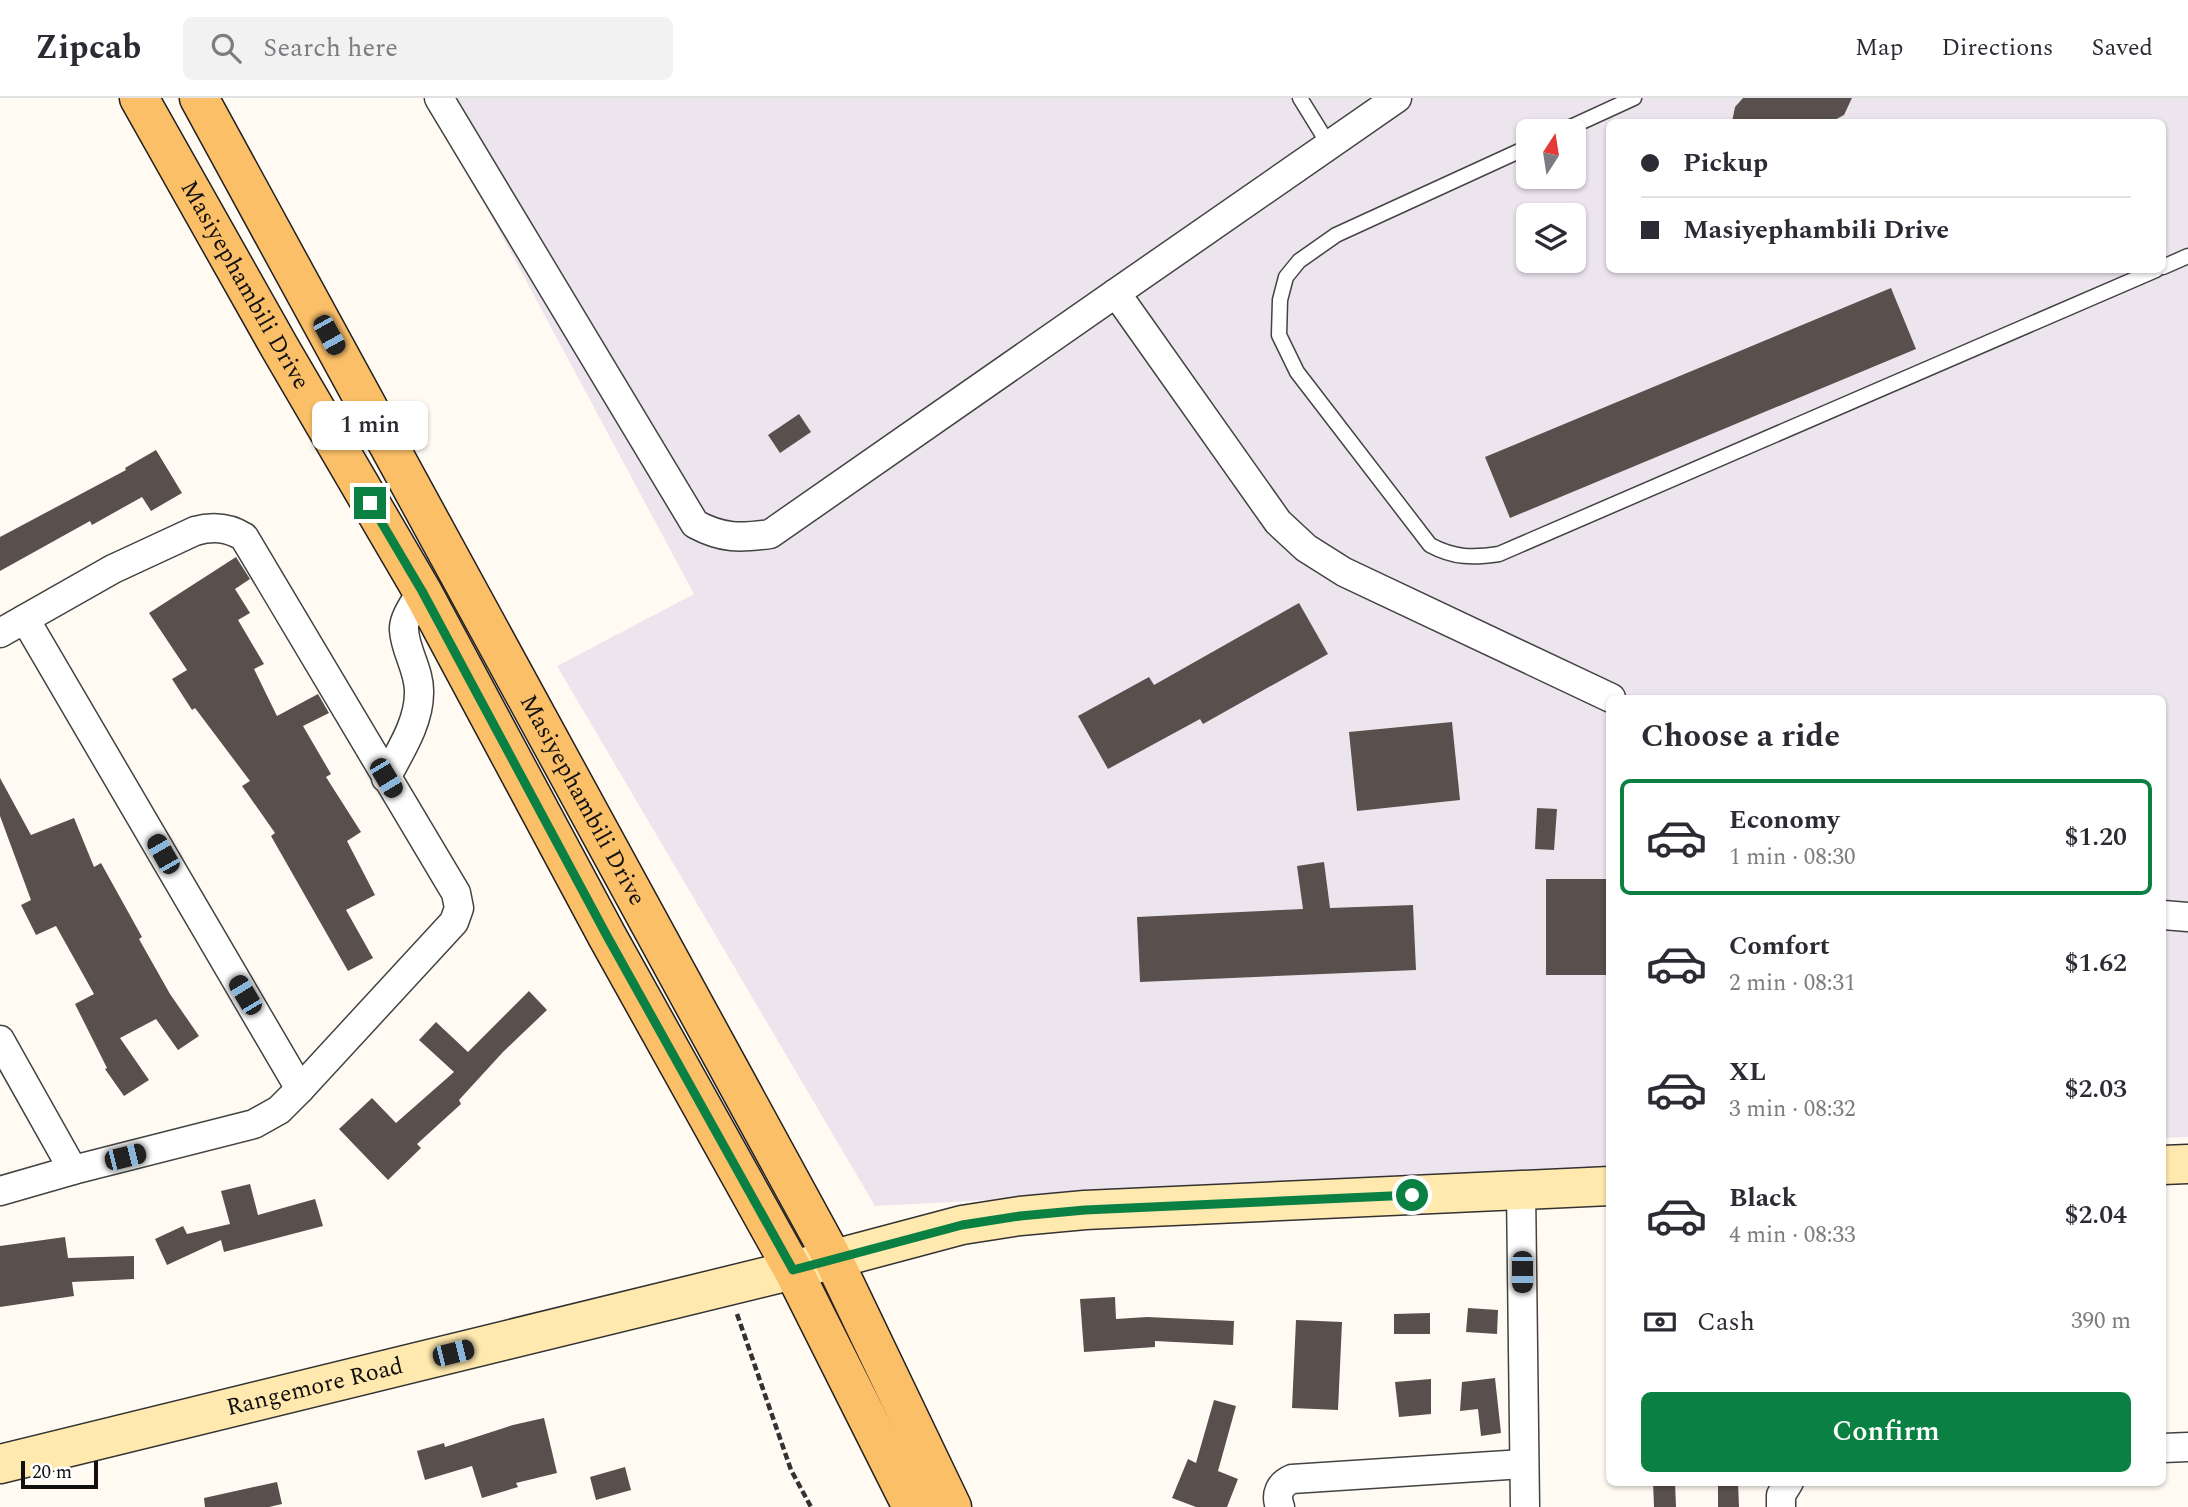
<!DOCTYPE html>
<html lang="en">
<head>
<meta charset="utf-8">
<style>
  :root { --surface:#fff; --page:#f2f2f3; --text:#2b2b33; --muted:#7c7c81; --line:#e1e1e2; --accent:#0b8043 }
  body { margin:0; font-family:Spectral,serif; background:var(--page); color:var(--text); height:100vh; display:flex; flex-direction:column; font-size:26px; white-space:nowrap }
  * { box-sizing:border-box; margin:0 }
  p { font-size:23px; color:var(--muted) }
  .icon { flex:none; width:38px; height:38px; fill:none; stroke:currentColor; stroke-width:2; stroke-linecap:round; stroke-linejoin:round }
  .map { position:relative; flex:1; overflow:hidden }
  .details { position:absolute; left:1606px; top:597px; width:560px; height:791px; display:flex; flex-direction:column; background:var(--surface); border-radius:10px; box-shadow:0 2px 5px #0004 }
  .details>* { flex:none }
  .banner { position:absolute; left:1606px; top:21px; width:560px; height:154px; border-radius:10px; box-shadow:0 2px 5px #0004; display:grid; align-content:center; height:154px; padding:0 35px; background:var(--surface) }
  .needle { width:46px; rotate:12deg }
  .tools { position:absolute; left:1516px; top:21px; display:grid; gap:14px }
  .tools a { display:grid; place-items:center; width:70px; height:70px; border-radius:10px; background:var(--surface); box-shadow:0 2px 5px #0004; font-size:35px }
  .scale { position:absolute; left:21px; bottom:18px; width:77px; box-sizing:border-box; padding-left:7px; border:4px solid #101010; border-top:0; font-size:19px; line-height:24px; white-space:nowrap; color:#101010; -webkit-text-stroke:5px #fff; paint-order:stroke }
  .end { position:absolute; width:32px; height:32px; margin:-16px; border:9px solid #0b8043; background:#fff; box-shadow:0 0 0 4px #fff }
  .from { border-radius:50% }
  .bubble { position:absolute; height:49px; border-radius:10px; background:var(--surface); box-shadow:0 2px 5px #0004; font-size:23px; font-weight:600; line-height:49px; text-align:center }
  .car { position:absolute; width:21px; height:42px; margin:-21px -10px; border-radius:9px; box-shadow:0 0 5px 2px #0007; background:linear-gradient(#222 24%,#8ab4d8 0 40%,#222 0 76%,#8ab4d8 0 86%,#222 0) }
  .banner b { display:flex; align-items:center; gap:24px; height:66px; font-size:26px }
  .banner b+b { border-top:2px solid var(--line) }
  .banner i { width:18px; height:18px; background:var(--text) }
  ul { padding:0; list-style:none }
  li { display:flex; align-items:center; gap:21px; height:116px; margin:0 14px 10px; padding:0 21px; border:4px solid transparent; border-radius:10px }
  li div { flex:1 }
  li b { display:block; font-size:26px }
  li em { font-style:normal; font-weight:600 }
  li.current { border-color:var(--accent) }
  li>.icon { width:63px; height:63px; stroke-width:1.5 }
  h2 { padding:0 35px; font-size:32px; line-height:84px }
  .pay { display:flex; align-items:center; gap:18px; height:77px; padding:0 35px; font-size:26px }
  .pay p { margin-inline-start:auto }
  .action { display:flex; gap:14px; margin-top:auto; padding:14px 35px }
  .action a { flex:1; height:80px; border-radius:10px; background:var(--accent); color:#fff; font-size:28px; font-weight:600; line-height:80px; text-align:center }
  header { display:flex; align-items:center; gap:42px; box-sizing:border-box; height:98px; padding:0 35px; background:var(--surface); border-bottom:2px solid var(--line) }
  header strong { font-size:33px }
  nav { display:flex; gap:38px; margin-inline-start:auto; font-size:24px }
  .search { width:490px; height:63px; background:var(--page); display:flex; align-items:center; gap:18px; box-sizing:border-box; padding:0 24px; border-radius:10px; color:var(--muted); font-size:26px }
  .map>svg:first-child { display:block }
  .industrial { fill:#ece5ee; fill-rule:evenodd }
  .building { fill:#594f4c }
  .lines { fill:none; stroke-linecap:round; stroke-linejoin:round }
  .lane-casing { stroke:#434343; stroke-width:17 }
  .street-casing { stroke:#434343; stroke-width:31 }
  .secondary-casing { stroke:#323232; stroke-width:41 }
  .primary-casing { stroke:#212121; stroke-width:41 }
  .path { stroke:#323232; stroke-width:4.5; stroke-dasharray:7 3.5; stroke-linecap:butt }
  .lane { stroke:#fff; stroke-width:14 }
  .street { stroke:#fff; stroke-width:28 }
  .secondary { stroke:#ffe9ae; stroke-width:38 }
  .primary { stroke:#fbbf68; stroke-width:38 }
  .route { stroke:#0b8043; stroke-width:9 }
  .labels { text-anchor:middle; dominant-baseline:central; stroke-width:7; stroke-linejoin:round; paint-order:stroke }
  .street-label { font-size:24px; fill:#101010; stroke:#fff }
</style>
</head>
<body>
<header>
<strong>Zipcab</strong>
<div class="search"><svg class="icon" aria-label="search" viewBox="0 0 24 24"><circle cx="10" cy="10" r="6"/><path d="M15 15l6 6"/></svg>Search here</div>
<nav><a>Map</a><a>Directions</a><a>Saved</a></nav>
</header>
<div class="map">
<svg width="2188" height="1409" viewBox="0 0 2188 1409">
  <rect width="100%" height="100%" fill="#fffbf3"/>
  <!-- industrial -->
  <path class="industrial" d="M428,0h1760v1039l-25,1v-440h-553v469l-735,39 -318,-540 137,-72zM1610,24h553v148h-553zM1528,33h45v46h-45zM1528,117h45v46h-45z"/>
  <!-- building -->
  <g class="building">
    <path d="M1743,0h109l-8,17 -13,7h-99l3,-15z"/>
    <path d="M1891,190l25,61 -406,169 -25,-61z"/>
    <path d="M799,316l12,18 -31,21 -12,-18z"/>
    <path d="M156,352l26,43 -31,18 -9,-14 -50,28 -2,-4 -90,50v-34l126,-67 -1,-2z"/>
    <path d="M236,459l14,22 -15,10 15,24 -12,7 26,44 -10,5 23,47 41,-22 11,19 -26,13 28,48 -5,3 35,55 -14,9 28,54 -29,15 27,48 -25,13 -77,-135 4,-3 -33,-47 8,-5 -55,-73 -3,2 -20,-31 15,-9 -38,-57z"/>
    <path d="M1299,505l29,51 -125,70 -3,-5 -92,50 -30,-53 71,-39 5,8z"/>
    <path d="M1452,624l8,78 -103,11 -8,-79z"/>
    <path d="M0,680l31,57 43,-17 20,49 7,-4 41,74 -3,2 31,55 29,42 -21,14 -22,-31 -36,19 29,42 -25,16 -19,-27 2,-1 -32,-64 19,-10 -38,-68 -20,9 -15,-30 10,-5 -31,-84z"/>
    <path d="M1537,710l20,1 -3,41 -19,-1z"/>
    <path d="M1324,764l6,46 83,-3 3,65 -276,12 -3,-65 166,-8 -6,-43z"/>
    <rect x="1546" y="781" width="64" height="96"/>
    <path d="M529,893l18,19 -44,42 -44,48 2,4 -44,40 4,4 -33,32 -49,-51 33,-31 24,25 58,-51 -35,-32 17,-18 32,30z"/>
    <path d="M250,1086l8,31 57,-16 8,27 -99,26 -3,-12 -54,25 -12,-26 28,-13 4,8 43,-10 -9,-33z"/>
    <path d="M65,1139l3,21 66,-2v23l-62,3 2,14 -74,11v-61z"/>
    <path d="M1115,1199l1,22 31,-2 87,4 -1,24 -78,-4v6l-71,5 -4,-53z"/>
    <path d="M1468,1210l30,2 -1,24 -31,-2z"/>
    <path d="M1430,1215v21h-36v-20z"/>
    <path d="M1296,1222l46,2 -4,88 -46,-2z"/>
    <path d="M1495,1280l6,55 -20,3 -3,-27 -18,2 2,-29z"/>
    <path d="M1431,1281v35l-32,3 -4,-35z"/>
    <path d="M1214,1302l22,6 -18,65 20,8 -11,28h-31l-24,-9 16,-39 8,4z"/>
    <path d="M544,1320l13,55 -41,10 2,4 -36,11 -10,-32 -47,14 -8,-29 27,-8 1,4 68,-22z"/>
    <path d="M625,1369l6,23 -35,10 -6,-23z"/>
    <path d="M277,1384l5,22 -13,3h-64l-1,-9z"/>
    <path d="M1653,1384h22l1,25h-22z"/>
    <path d="M1718,1384h20l1,25h-21z"/>
  </g>
  <g class="lines">
    <!-- lane casing -->
    <g class="lane-casing">
      <g id="lane">
        <path d="M1300,0l29,47"/>
        <path d="M1562,33l72,-33"/>
        <path d="M1528,49l-192,88 -37,26 -13,16 -6,23 -1,35 18,37 133,173c24,13 43,13 69,9l657,-284"/>
        <path d="M2163,169l25,-11"/>
      </g>
    </g>
    <!-- street casing -->
    <g class="street-casing">
      <g id="street">
        <path d="M439,0l256,426c28,15 45,14 75,10l346,-241 162,229 28,26 38,24 267,126"/>
        <path d="M1116,195l281,-195"/>
        <path d="M25,521l275,470"/>
        <path d="M0,535l113,-64 82,-38c18,-5 33,-4 49,6l212,356 3,15 -5,14 -154,167 -21,21 -25,14 -181,46 -73,21"/>
        <path d="M386,680c14,-27 33,-55 33,-85 1,-22 -14,-42 -15,-63 -1,-12 12,-29 18,-39"/>
        <path d="M2163,817l25,2"/>
        <path d="M0,942l73,130"/>
        <path d="M1521,1092l4,317"/>
        <path d="M2163,1350l25,-1"/>
        <path d="M1280,1409c-5,-13 0,-23 12,-28l231,-15"/>
        <path d="M1781,1409v-12l8,-13"/>
      </g>
    </g>
    <!-- secondary casing -->
    <g class="secondary-casing">
      <g id="secondary">
        <path d="M2163,1067l25,-1"/>
        <path id="s1" d="M0,1366l793,-194 169,-45 58,-9 65,-6 525,-24"/>
      </g>
    </g>
    <!-- primary casing -->
    <g class="primary-casing">
      <g id="primary">
        <path id="s2" d="M139,0l141,250 142,243 185,345 186,334 119,237"/>
        <path id="s3" d="M199,0l634,1161 119,248"/>
      </g>
    </g>
    <!-- path -->
    <path class="path" d="M737,1216l54,156 20,37"/>
    <!-- lane -->
    <use href="#lane" class="lane"/>
    <!-- street -->
    <use href="#street" class="street"/>
    <!-- secondary -->
    <use href="#secondary" class="secondary"/>
    <!-- primary -->
    <use href="#primary" class="primary"/>
  </g>
  <g class="lines">
    <!-- route -->
    <path class="route" d="M370,405l52,88 185,345 186,334 169,-45 58,-9 65,-6 327,-15"/>
  </g>
  <g class="labels">
    <!-- street labels -->
    <g class="street-label">
      <text stroke="none"><textPath href="#s2" startOffset="215">Masiyephambili Drive</textPath></text>
      <text stroke="none"><textPath href="#s3" startOffset="800">Masiyephambili Drive</textPath></text>
      <text stroke="none"><textPath href="#s1" startOffset="324">Rangemore Road</textPath></text>
    </g>
  </g>
</svg>
<div class="tools">
<a><svg class="needle" viewBox="-14 -14 28 28"><path d="M0-13l5 13h-10z" fill="#e53935"/><path d="M0 13l5-13h-10z" fill="#7c7c81"/></svg></a>
<a><svg class="icon" aria-label="layers" viewBox="0 0 24 24"><path d="M12 4l9 5-9 5-9-5zM3 14l9 5 9-5"/></svg></a>
</div>
<div class="scale">20 m</div>
<i class="end from" style="left:1412px;top:1097px"></i>
<i class="end" style="left:370px;top:405px"></i>
<div class="bubble" style="left:312px;top:303px;width:116px">1 min</div>
<i class="car" style="left:329px;top:237px;rotate:151deg"></i>
<i class="car" style="left:386px;top:680px;rotate:149deg"></i>
<i class="car" style="left:163px;top:756px;rotate:330deg"></i>
<i class="car" style="left:245px;top:897px;rotate:329deg"></i>
<i class="car" style="left:125px;top:1059px;rotate:76deg"></i>
<i class="car" style="left:1522px;top:1174px;rotate:180deg"></i>
<i class="car" style="left:453px;top:1255px;rotate:76deg"></i>
<div class="banner">
<b><i class="from"></i>Pickup</b>
<b><i></i>Masiyephambili Drive</b>
</div>
<section class="details">
<h2>Choose a ride</h2>
<ul>
<li class="current"><svg class="icon" aria-label="car" viewBox="0 0 24 24"><path d="M5 17H2v-5l4-1 3-4h7l3 4 3 1v5h-3M9 17h6M6 11h13"/><circle cx="7" cy="17" r="2"/><circle cx="17" cy="17" r="2"/></svg><div><b>Economy</b><p>1 min · 08:30</p></div><em>$1.20</em></li>
<li><svg class="icon" aria-label="car" viewBox="0 0 24 24"><path d="M5 17H2v-5l4-1 3-4h7l3 4 3 1v5h-3M9 17h6M6 11h13"/><circle cx="7" cy="17" r="2"/><circle cx="17" cy="17" r="2"/></svg><div><b>Comfort</b><p>2 min · 08:31</p></div><em>$1.62</em></li>
<li><svg class="icon" aria-label="car" viewBox="0 0 24 24"><path d="M5 17H2v-5l4-1 3-4h7l3 4 3 1v5h-3M9 17h6M6 11h13"/><circle cx="7" cy="17" r="2"/><circle cx="17" cy="17" r="2"/></svg><div><b>XL</b><p>3 min · 08:32</p></div><em>$2.03</em></li>
<li><svg class="icon" aria-label="car" viewBox="0 0 24 24"><path d="M5 17H2v-5l4-1 3-4h7l3 4 3 1v5h-3M9 17h6M6 11h13"/><circle cx="7" cy="17" r="2"/><circle cx="17" cy="17" r="2"/></svg><div><b>Black</b><p>4 min · 08:33</p></div><em>$2.04</em></li>
</ul>
<div class="pay"><svg class="icon" aria-label="cash" viewBox="0 0 24 24"><path d="M3 7h18v10H3z"/><circle cx="12" cy="12" r="2"/></svg>Cash<p>390 m</p></div>
<div class="action"><a>Confirm</a></div>
</section>
</div>
</body>
</html>
